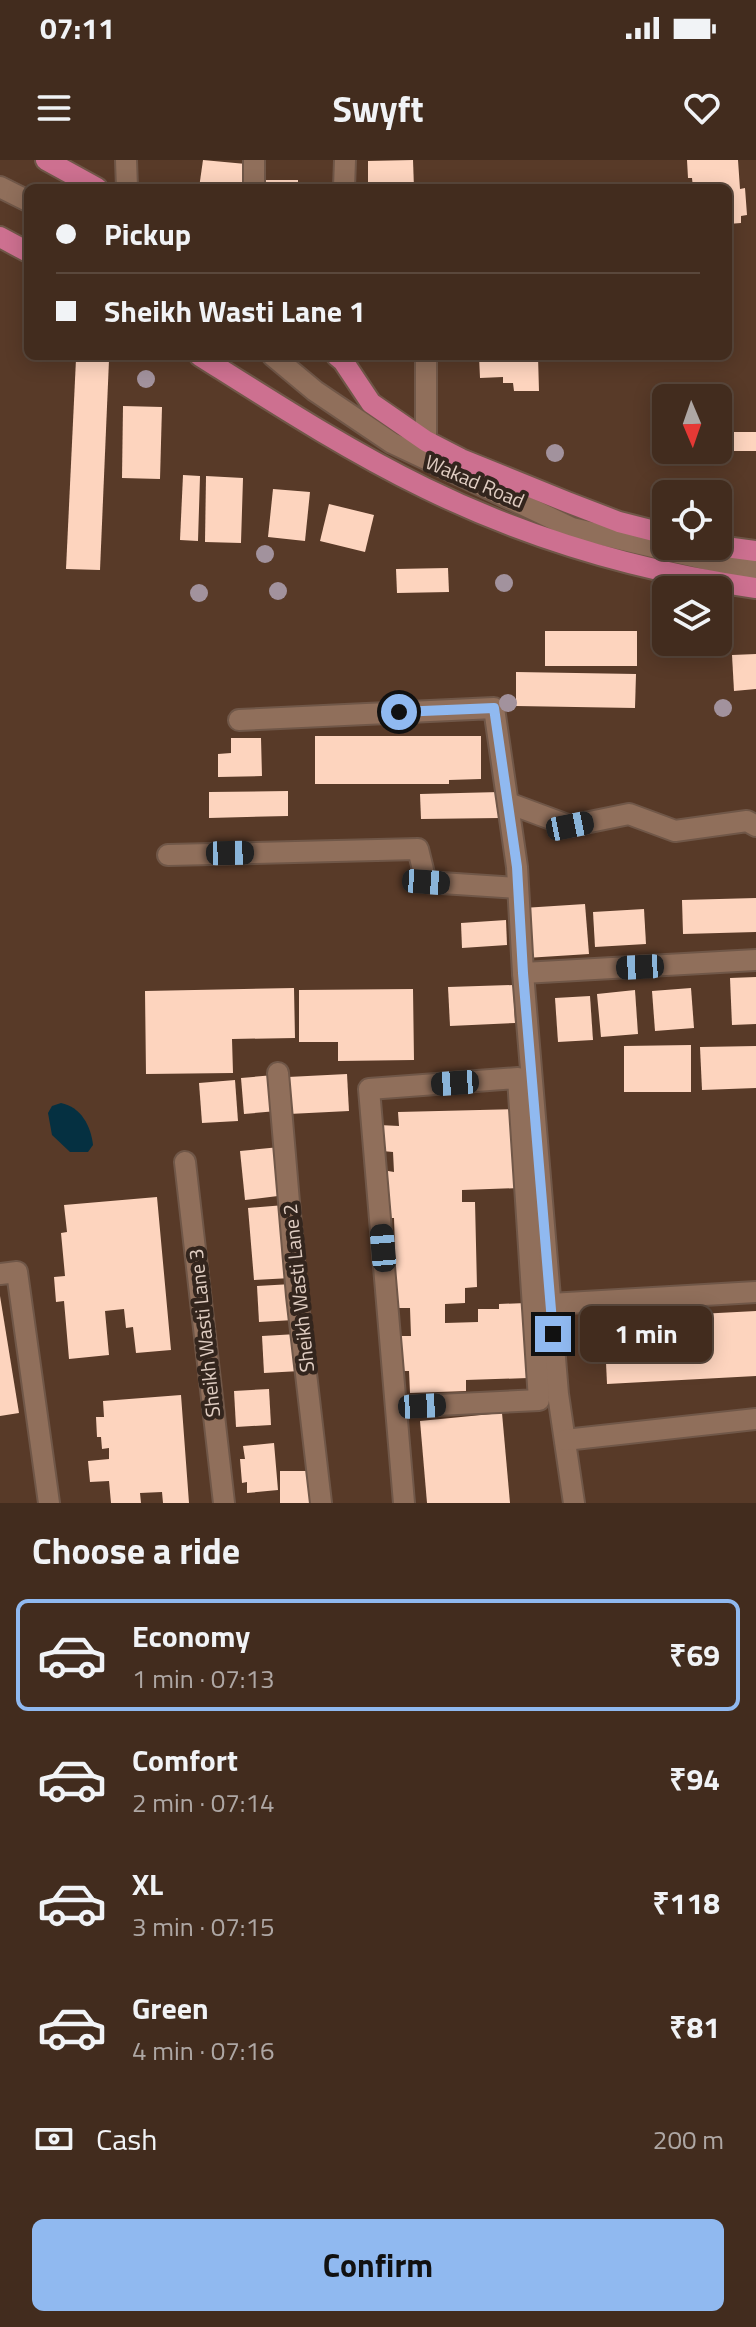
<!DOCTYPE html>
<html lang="en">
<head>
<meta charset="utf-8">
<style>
  :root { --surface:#422c1e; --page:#4c382b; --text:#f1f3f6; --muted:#aea7a4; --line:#5a483c; --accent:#90b9f0 }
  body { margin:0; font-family:"Titillium Web",sans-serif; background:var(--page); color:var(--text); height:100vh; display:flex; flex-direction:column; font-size:30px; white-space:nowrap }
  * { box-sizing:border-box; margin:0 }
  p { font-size:26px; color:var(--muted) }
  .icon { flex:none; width:44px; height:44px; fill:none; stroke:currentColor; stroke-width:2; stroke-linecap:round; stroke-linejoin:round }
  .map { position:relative; height:1343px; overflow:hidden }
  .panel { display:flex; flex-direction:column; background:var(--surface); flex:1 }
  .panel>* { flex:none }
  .guide { position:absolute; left:24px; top:24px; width:708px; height:176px; border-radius:12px; box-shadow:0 4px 20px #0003,0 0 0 2px var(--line); display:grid; align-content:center; height:176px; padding:0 32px; background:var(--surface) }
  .needle { width:52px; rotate:178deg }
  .tools { position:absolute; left:652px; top:224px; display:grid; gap:16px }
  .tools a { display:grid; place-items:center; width:80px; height:80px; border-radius:12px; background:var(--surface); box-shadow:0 4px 20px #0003,0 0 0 2px var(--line); font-size:40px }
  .end { position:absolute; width:36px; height:36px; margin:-18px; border:10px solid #90b9f0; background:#111; box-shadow:0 0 0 4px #111 }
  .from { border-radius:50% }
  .bubble { position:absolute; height:56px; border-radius:12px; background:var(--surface); box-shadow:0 4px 20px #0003,0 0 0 2px var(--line); font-size:26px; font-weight:700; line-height:56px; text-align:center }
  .car { position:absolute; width:24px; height:48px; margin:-24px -12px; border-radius:10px; box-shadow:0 0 6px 2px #0007; background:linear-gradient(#222 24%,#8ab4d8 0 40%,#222 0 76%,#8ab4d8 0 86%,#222 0) }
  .guide b { display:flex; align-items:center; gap:28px; height:76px; font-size:30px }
  .guide b+b { border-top:2px solid var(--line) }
  .guide i { width:20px; height:20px; background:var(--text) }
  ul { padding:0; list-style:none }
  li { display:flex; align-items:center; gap:24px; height:112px; margin:0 16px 12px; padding:0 16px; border:4px solid transparent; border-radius:12px }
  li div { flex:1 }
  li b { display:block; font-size:30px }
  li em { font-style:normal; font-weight:700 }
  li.on { border-color:var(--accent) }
  li>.icon { width:72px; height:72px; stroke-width:1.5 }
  h2 { padding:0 32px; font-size:36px; line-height:96px }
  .pay { display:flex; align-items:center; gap:20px; height:88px; padding:0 32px; font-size:30px }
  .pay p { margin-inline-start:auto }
  .button { display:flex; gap:16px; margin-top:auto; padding:16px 32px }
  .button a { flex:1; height:92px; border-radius:12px; background:var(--accent); color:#111; font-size:32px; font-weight:700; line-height:92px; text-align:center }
  .status { display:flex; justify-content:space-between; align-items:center; height:56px; padding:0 40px; background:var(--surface); direction:ltr }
  .status svg { height:22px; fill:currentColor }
  header { display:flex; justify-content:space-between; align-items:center; height:104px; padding:0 32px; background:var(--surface); font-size:36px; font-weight:700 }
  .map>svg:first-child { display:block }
  .water { fill:#053041 }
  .building { fill:#fdd4be }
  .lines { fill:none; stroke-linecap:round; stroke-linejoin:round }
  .minor-casing { stroke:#705748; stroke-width:24 }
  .major-casing { stroke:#705748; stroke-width:24 }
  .minor { stroke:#906f5b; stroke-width:20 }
  .major { stroke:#cd7090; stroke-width:20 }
  .tree { fill:#a2929d }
  .route { stroke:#90b9f0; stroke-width:10 }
  .labels { text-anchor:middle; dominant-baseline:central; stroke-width:8; stroke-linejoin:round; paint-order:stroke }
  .street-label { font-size:20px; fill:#e0cdc2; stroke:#33251d }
</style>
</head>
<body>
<div class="status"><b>07:11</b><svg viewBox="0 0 49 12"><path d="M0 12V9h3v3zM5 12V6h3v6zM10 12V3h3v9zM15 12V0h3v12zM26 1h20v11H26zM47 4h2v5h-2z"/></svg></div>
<header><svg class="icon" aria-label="menu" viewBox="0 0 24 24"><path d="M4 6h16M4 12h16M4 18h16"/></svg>Swyft<svg class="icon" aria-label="heart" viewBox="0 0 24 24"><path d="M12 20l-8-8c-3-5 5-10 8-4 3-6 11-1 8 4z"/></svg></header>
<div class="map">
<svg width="756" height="1343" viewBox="0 0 756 1343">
  <rect width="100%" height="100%" fill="#583a28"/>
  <!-- water -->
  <path class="water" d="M61,943c20,4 30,23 32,42l-5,7h-18l-18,-17 -4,-22 4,-7z"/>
  <!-- building -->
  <g class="building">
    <path d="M203,0l43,4 -3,24h-44z"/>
    <path d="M413,0l1,28h-46v-27z"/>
    <path d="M687,0h51l2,29 5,-1 2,27 -6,1v7l-13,1v-36h-35l-1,-10h-4z"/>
    <rect x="264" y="20" width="34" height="8"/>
    <path d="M479,196h59l1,35h-25l-1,-8h-10v-6l-23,1z"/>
    <path d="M76,199l33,1 -9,210 -34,-1z"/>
    <path d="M123,246l39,1 -2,72 -38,-1z"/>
    <rect x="725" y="272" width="31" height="19"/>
    <path d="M183,315l17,1 -2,65 -18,-1z"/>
    <path d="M206,316l37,2 -2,65 -36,-1z"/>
    <path d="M273,329l37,3 -5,49 -37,-4z"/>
    <path d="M329,344l45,11 -9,37 -45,-11z"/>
    <path d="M448,408l1,24 -52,1 -1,-24z"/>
    <rect x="545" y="471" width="92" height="35"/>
    <path d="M756,494v35l-22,2 -2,-36z"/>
    <path d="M516,512l120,2 -1,34 -119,-2z"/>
    <path d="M315,576h166v43l-32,1v4h-134z"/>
    <path d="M231,578h30l1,38 -44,1v-23l13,-1z"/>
    <path d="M288,631v25l-79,2v-26z"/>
    <path d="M500,632v26l-79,1 -1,-25z"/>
    <path d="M756,738v34l-73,2 -1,-34z"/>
    <path d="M585,744l4,50 -63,4 -3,-50z"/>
    <path d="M644,749l2,35 -51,3 -2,-35z"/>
    <path d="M506,760l1,25 -45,3 -1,-25z"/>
    <path d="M756,817v47l-24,1 -2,-47z"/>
    <path d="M513,825l2,38 -65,3 -2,-39z"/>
    <path d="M294,828l1,50 -63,1 1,34 -87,1 -1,-83z"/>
    <path d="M691,828l3,40 -39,3 -3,-40z"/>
    <path d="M413,829l1,71 -76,1v-19h-39v-52z"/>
    <path d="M635,830l3,44 -37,3 -4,-43z"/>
    <path d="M590,836l3,44 -35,2 -3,-44z"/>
    <path d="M691,885v47h-67v-46z"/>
    <path d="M756,886v42l-54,2 -2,-43z"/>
    <path d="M347,914l2,37 -60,3 -1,-37z"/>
    <path d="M274,915l3,36 -33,3 -3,-36z"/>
    <path d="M235,920l3,41 -36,2 -3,-40z"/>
    <path d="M517,949l2,79 -57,2v12h13l2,85 -12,1v15l-20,1v19l33,-1v-13h21v-5l27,-1 2,75 -62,2v11l-56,2 -1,-22h-11v-35h13l-1,-28h-13l-3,-90h-8l-4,-48 12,2 -1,-20 -11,-1 -3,-26 20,1 -1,-14z"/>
    <path d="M280,987l6,48 -41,5 -5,-49z"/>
    <path d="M157,1037l14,153 -35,3 -3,-26 -7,1 -2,-19 -19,2 4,44 -40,4 -5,-58 -8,1 -2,-25 11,-1 -4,-43 6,-1 -3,-27z"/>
    <path d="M285,1045l6,73 -37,2 -6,-72z"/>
    <path d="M292,1124l2,36 -35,2 -2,-36z"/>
    <path d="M0,1136l19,117 -19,3z"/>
    <path d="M756,1151v65l-149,8 -3,-65z"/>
    <path d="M297,1174l3,37 -36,2 -2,-37z"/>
    <path d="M269,1229l2,36 -35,2 -2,-36z"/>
    <path d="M181,1235l8,108h-26l-1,-11 -22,1 1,10h-30l-2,-22 -19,1 -2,-21 21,-2v-11l-7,1 -1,-12h-4l-1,-20h8l-1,-16z"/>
    <path d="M502,1253l8,90h-83l-7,-82z"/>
    <path d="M274,1283l4,47 -31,3v-11l-5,1 -2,-24h5l-2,-13z"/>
    <rect x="280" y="1311" width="31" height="32"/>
  </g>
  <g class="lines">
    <!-- minor casing -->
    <g class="minor-casing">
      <g id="minor">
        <path d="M126,0l1,28"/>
        <path d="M254,0v28"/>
        <path d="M0,27l28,14"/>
        <path d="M344,28l1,-28"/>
        <path d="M273,196l42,35 77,52 180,85 170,40 14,1"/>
        <path d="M426,196v85"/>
        <path d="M239,560l255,-12 23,159 6,106 35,421 16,109"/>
        <path d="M508,643l62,23 59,-12 46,17 72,-10 9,5"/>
        <path d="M168,695l250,-6 8,33 92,6"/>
        <path d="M523,813l233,-13"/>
        <path d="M278,913l19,223 24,207"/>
        <path d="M185,1002l39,341"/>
        <path d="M0,1114l17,-2 32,231"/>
        <path d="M550,1144l206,-12"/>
        <path d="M396,1247l143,-7 -21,-322 -149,11 35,414"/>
        <path d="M565,1280l191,-21"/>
      </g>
    </g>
    <!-- major casing -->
    <g class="major-casing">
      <g id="major">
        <path d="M46,0l51,28"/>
        <path d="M0,77l28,15"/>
        <path d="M200,196c73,46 147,94 225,132 104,51 218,84 331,100"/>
        <path d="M337,196l6,5 28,42 55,38 35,18 106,43 52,20 47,12"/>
        <path d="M718,386l38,5"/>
      </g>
    </g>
    <!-- minor -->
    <use href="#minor" class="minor"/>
    <!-- major -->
    <use href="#major" class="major"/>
  </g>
  <!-- trees -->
  <g class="tree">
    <circle cx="146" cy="219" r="9"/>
    <circle cx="555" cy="293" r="9"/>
    <circle cx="265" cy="394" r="9"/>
    <circle cx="504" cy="423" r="9"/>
    <circle cx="278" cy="431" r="9"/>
    <circle cx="199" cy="433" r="9"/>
    <circle cx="508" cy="543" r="9"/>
    <circle cx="723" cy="548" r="9"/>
  </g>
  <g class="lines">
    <!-- route -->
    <path class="route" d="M399,552l95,-4 23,159 6,106 30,361"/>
  </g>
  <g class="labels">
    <!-- street labels -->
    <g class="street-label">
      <text transform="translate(475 321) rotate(23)">Wakad Road</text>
      <text transform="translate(298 1128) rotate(-96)">Sheikh Wasti Lane 2</text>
      <text transform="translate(204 1173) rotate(-96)">Sheikh Wasti Lane 3</text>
    </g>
  </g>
</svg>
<div class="tools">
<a><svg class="needle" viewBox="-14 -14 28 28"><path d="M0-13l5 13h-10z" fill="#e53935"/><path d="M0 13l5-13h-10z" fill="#aea7a4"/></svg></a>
<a><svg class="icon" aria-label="locate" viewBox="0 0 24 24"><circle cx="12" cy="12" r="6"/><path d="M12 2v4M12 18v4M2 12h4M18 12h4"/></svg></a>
<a><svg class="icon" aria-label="layers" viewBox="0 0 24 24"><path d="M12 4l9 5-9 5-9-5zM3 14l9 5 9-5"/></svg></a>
</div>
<i class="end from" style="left:399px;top:552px"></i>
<i class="end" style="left:553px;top:1174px"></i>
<div class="bubble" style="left:580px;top:1146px;width:132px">1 min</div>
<i class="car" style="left:570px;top:666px;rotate:79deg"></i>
<i class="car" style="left:230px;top:693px;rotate:89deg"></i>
<i class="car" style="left:426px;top:722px;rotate:94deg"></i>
<i class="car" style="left:640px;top:807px;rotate:267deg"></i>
<i class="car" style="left:455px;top:923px;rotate:266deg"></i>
<i class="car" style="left:383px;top:1088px;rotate:355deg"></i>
<i class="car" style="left:422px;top:1246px;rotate:87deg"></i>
<div class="guide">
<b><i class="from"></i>Pickup</b>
<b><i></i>Sheikh Wasti Lane 1</b>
</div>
</div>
<section class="panel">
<h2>Choose a ride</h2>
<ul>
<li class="on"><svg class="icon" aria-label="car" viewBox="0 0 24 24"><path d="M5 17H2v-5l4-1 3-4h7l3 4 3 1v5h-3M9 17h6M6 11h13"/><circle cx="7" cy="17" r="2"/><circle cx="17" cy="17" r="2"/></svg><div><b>Economy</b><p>1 min · 07:13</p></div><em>₹69</em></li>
<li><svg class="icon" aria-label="car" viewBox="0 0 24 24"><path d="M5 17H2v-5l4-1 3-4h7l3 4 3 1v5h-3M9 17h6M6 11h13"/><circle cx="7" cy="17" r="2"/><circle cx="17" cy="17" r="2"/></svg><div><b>Comfort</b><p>2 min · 07:14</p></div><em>₹94</em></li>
<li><svg class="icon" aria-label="car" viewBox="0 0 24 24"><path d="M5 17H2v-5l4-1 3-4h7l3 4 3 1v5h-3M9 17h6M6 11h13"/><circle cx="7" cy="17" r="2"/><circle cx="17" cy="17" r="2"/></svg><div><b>XL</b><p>3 min · 07:15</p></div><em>₹118</em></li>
<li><svg class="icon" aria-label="car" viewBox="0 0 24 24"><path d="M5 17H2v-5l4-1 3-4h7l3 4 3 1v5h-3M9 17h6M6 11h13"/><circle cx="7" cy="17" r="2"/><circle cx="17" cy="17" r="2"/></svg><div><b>Green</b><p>4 min · 07:16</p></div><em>₹81</em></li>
</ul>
<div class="pay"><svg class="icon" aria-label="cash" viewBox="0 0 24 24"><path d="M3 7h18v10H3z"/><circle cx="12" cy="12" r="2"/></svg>Cash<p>200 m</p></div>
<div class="button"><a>Confirm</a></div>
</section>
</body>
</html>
